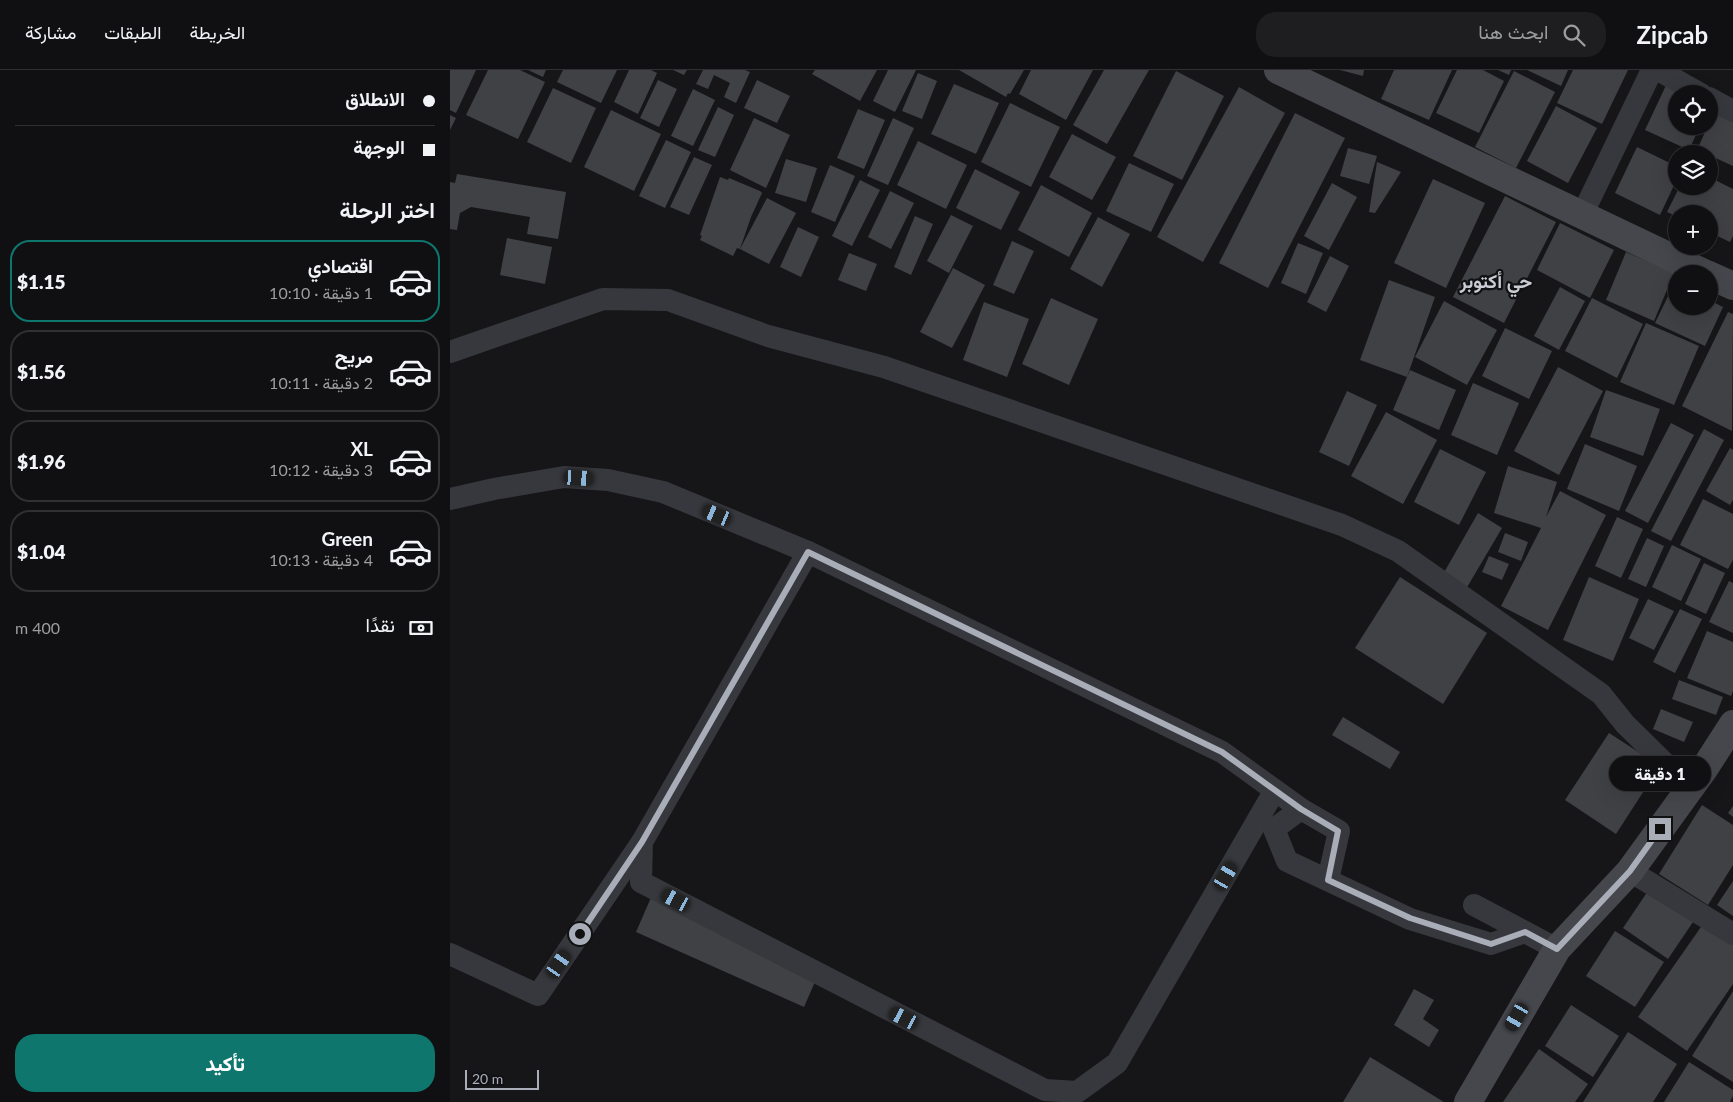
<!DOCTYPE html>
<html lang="ar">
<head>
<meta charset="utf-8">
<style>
  :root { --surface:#101012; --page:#1e1e20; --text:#f1f3f6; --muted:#9c9d9f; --line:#303032; --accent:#0f766e }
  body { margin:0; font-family:Lato,Vazirmatn,sans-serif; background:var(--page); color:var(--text); direction:rtl; height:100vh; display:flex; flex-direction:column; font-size:19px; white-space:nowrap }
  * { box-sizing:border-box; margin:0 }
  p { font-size:16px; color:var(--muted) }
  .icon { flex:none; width:28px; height:28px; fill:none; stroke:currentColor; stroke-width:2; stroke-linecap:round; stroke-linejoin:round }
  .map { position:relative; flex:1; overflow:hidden; direction:ltr }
  .sheet { display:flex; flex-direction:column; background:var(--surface); width:450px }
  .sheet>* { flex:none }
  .top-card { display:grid; align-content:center; height:110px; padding:0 15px; background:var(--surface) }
  .controls { position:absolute; left:1218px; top:15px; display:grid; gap:10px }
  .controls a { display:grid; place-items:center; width:50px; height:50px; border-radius:50%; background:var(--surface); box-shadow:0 5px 20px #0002,0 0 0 1px var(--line); font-size:25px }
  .scale { position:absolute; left:15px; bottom:12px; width:74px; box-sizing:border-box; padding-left:5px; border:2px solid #a8adb8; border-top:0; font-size:14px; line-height:18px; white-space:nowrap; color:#a8adb8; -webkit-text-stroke:4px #111113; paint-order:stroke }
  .end { position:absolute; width:22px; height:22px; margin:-11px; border:6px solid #a8adb8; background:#111; box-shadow:0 0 0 2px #111 }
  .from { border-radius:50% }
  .bubble { position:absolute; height:35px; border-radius:18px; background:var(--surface); box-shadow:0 5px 20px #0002,0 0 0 1px var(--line); font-size:16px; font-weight:800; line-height:35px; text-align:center; direction:rtl }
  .car { position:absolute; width:15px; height:30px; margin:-15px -8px; border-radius:6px; box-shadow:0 0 4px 1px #0007; background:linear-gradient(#222 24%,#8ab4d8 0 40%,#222 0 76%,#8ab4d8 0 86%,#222 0) }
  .top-card b { display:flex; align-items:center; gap:18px; height:48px; font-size:19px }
  .top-card b+b { border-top:1px solid var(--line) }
  .top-card i { width:12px; height:12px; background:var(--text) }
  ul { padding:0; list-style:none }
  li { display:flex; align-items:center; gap:15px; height:82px; margin:0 10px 8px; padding:0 5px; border:2px solid var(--line); border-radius:20px }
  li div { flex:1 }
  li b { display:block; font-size:19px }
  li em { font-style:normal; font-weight:800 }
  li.selected { border-color:var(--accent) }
  li>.icon { width:45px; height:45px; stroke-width:1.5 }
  h2 { padding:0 15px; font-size:22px; line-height:60px }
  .pay { display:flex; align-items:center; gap:12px; height:55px; padding:0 15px; font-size:19px }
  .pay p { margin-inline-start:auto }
  .button { display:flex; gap:10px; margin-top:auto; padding:10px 15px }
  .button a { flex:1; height:58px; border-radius:20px; background:var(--accent); color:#fff; font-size:20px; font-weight:800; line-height:58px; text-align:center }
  header { display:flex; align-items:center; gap:30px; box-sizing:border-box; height:70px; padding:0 25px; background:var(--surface); border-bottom:1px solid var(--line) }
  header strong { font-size:24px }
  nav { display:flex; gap:28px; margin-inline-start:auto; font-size:18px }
  .search { width:350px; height:45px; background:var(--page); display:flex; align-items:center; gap:12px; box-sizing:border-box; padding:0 18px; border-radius:20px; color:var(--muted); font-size:19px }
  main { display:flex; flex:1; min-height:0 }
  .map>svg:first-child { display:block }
  .building { fill:#404145 }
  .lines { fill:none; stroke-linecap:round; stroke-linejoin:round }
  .street { stroke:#37383d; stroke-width:22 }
  .secondary { stroke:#45474d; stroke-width:28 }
  .route { stroke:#a8adb8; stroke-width:6 }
  .labels { text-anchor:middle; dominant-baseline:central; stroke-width:4.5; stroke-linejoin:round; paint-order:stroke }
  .district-label { font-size:19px; font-weight:bold; fill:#c9ccd4; stroke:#111113 }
</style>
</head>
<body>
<header>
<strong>Zipcab</strong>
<div class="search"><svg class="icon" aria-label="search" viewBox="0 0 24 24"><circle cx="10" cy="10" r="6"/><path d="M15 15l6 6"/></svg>ابحث هنا</div>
<nav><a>الخريطة</a><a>الطبقات</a><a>مشاركة</a></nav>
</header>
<main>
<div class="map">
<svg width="1283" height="1032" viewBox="0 0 1283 1032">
  <rect width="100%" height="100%" fill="#161618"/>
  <!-- building -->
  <g class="building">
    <path d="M0,0h26l-20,43 -6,-3z"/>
    <path d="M38,0h32l25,12 -27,57 -52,-24z"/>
    <path d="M78,0h18l-3,7z"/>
    <path d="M113,0h54l-16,33 -44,-21z"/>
    <path d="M179,0h22l6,3 -19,41 -24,-12z"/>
    <path d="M223,0h14l-3,5z"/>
    <path d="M253,0h42l5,2 -14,31 -12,-6 6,-14 -16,-8 -6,14 -12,-5z"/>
    <path d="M365,0h62l-17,31 -48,-27z"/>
    <path d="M438,0h28l-21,42 -22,-11z"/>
    <path d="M509,0h65l-14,24 -2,-1 -2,4z"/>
    <path d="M581,0h62l-27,50 -47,-26z"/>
    <path d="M654,0h45l-42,74 -34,-19z"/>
    <path d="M890,0h24l-1,6z"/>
    <path d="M944,0h58l-23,50 -48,-21z"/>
    <path d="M1007,0h26l21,11 -25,52 -43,-20z"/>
    <path d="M1048,0h13l-2,5z"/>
    <path d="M1077,0h41l-7,16z"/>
    <path d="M1123,0h55l-26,54 -45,-21z"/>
    <path d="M726,1l48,25 -42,84 -49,-24z"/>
    <path d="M1064,1l41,21 -39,76 -41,-21z"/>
    <path d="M468,3l19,8 -15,38 -20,-8z"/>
    <path d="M1219,9l31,15h-24v32h24l-11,24 -44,-20z"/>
    <path d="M208,10l19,9 -18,38 -19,-9z"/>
    <path d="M307,10l33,16 -13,27 -33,-15z"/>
    <path d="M504,14l45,19 -23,51 -45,-20z"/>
    <path d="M789,17l46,26 -82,149 -46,-25z"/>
    <path d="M103,18l43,20 -25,55 -44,-21z"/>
    <path d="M243,19l22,11 -22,46 -22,-10z"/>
    <path d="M1271,26l12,6v64l-24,-11v-1l-12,-4z"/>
    <path d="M560,33l50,24 -29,60 -50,-25z"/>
    <path d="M1106,36l41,22 -29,55 -41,-22z"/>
    <path d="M268,37l16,8 -19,42 -17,-7z"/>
    <path d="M408,39l27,11 -21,49 -27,-11z"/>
    <path d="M161,40l50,24 -27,57 -50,-24z"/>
    <path d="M845,43l50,25 -77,150 -49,-25z"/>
    <path d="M0,45l6,3 -6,12z"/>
    <path d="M304,48l36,17 -24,53 -36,-18z"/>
    <path d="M443,48l21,10 -26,57 -21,-9z"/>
    <path d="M622,64l44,23 -24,43 -43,-23z"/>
    <path d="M216,70l25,12 -26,56 -26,-12z"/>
    <path d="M468,71l49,24 -21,44 -49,-24z"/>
    <path d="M1187,77l39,19v15l-16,34 -45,-22z"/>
    <path d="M898,78l29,8 -8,28 -29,-8z"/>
    <path d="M244,87l18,8 -23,50 -19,-8z"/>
    <path d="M336,89l31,9 -11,34 -31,-9z"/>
    <path d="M927,92l24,10 -26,41 -6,-1z"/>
    <path d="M679,93l45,21 -23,48 -45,-21z"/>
    <path d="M380,95l25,11 -20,46 -24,-10z"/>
    <path d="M525,99l45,23 -19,38 -45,-22z"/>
    <path d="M7,104l109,18 -8,47 -31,-5 3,-17 -59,-10 -11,6 -3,17 -7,-1v-47l5,1z"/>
    <path d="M270,107l8,3 1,-2 31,13 2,2 -11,24 -11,32 -3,-1 -4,8 -33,-16 2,-4 -2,-1z"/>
    <path d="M1259,107l24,12v47l-3,6 -21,-10v-18h-33v2l-9,-4 13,-26h29z"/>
    <path d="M983,109l52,24 -39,85 -52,-25z"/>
    <path d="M410,110l20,10 -28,56 -20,-10z"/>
    <path d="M882,113l25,14 -28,53 -25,-14z"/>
    <path d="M591,115l51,28 -23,44 -51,-27z"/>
    <path d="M440,121l24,12 -23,46 -23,-12z"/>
    <path d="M1055,126l51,26 -52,101 -51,-26z"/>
    <path d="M317,128l29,15 -27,51 -29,-15z"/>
    <path d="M501,145l22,11 -24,47 -22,-12z"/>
    <path d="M465,146l18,8 -22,51 -17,-8z"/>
    <path d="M648,147l32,17 -28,53 -32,-18z"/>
    <path d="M1110,153l54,27 -24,48 -53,-28z"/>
    <path d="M348,157l21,10 -18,40 -21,-10z"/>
    <path d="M57,168l45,9 -7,37 -45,-9z"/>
    <path d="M562,171l22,10 -20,43 -21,-9z"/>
    <path d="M848,173l25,10 -17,41 -25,-11z"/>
    <path d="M1176,182l48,21 -20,48 -48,-21z"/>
    <path d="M399,183l28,11 -11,27 -28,-11z"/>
    <path d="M880,186l19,10 -23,46 -19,-10z"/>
    <path d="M503,198l32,17 -33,63 -32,-16z"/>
    <path d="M939,210l46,17 -28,80 -47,-17z"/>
    <path d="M1224,214l2,1v21h33v-6l14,7 -18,39 -50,-23z"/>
    <path d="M1110,217l25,14 -26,49 -25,-14z"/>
    <path d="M601,228l47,21 -29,66 -47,-21z"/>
    <path d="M1142,228l51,26 -26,54 -52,-27z"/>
    <path d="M994,231l53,29 -30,55 -52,-28z"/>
    <path d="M534,232l45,17 -22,58 -44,-17z"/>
    <path d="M1278,242l5,2 -1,117 -50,-25z"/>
    <path d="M1196,253l53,23 -25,59 -54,-23z"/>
    <path d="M1055,258l47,23 -23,48 -47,-23z"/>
    <path d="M1108,297l45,24 -44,84 -45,-24z"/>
    <path d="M960,300l46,20 -17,40 -46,-20z"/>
    <path d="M1023,313l46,20 -22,52 -46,-20z"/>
    <path d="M1156,320l54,19 -17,47 -53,-19z"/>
    <path d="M897,321l30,14 -28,61 -30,-14z"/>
    <path d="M936,342l51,28 -34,64 -52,-28z"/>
    <path d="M1221,353l23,12 -46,88 -23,-12z"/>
    <path d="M1254,359l20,11 -53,101 -20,-10z"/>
    <path d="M1135,374l52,22 -18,45 -52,-22z"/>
    <path d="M1280,378l3,2v50l-3,5 -24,-14z"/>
    <path d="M990,379l46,23 -27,53 -45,-23z"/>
    <path d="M1058,396l49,16 -11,35 14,-26 46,24 -58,115 -47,-24 40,-78 -47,-15z"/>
    <path d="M1253,429l30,15v46l-5,9 -48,-24z"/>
    <path d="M1028,443l24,15 -36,61 -24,-13z"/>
    <path d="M1167,447l26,12 -22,49 -26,-12z"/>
    <path d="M1055,463l23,9 -7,19 -23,-9z"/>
    <path d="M1197,468l17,8 -18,41 -18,-8z"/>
    <path d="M1222,475l29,14 -20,42 -29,-14z"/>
    <path d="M1039,486l20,8 -7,16 -20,-8z"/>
    <path d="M1254,493l21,10 -19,41 -21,-10z"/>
    <path d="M950,507l87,56 -44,71 -88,-56z"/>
    <path d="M1139,507l50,22 -26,62 -50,-21z"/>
    <path d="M1279,511l4,2v50l-24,-11z"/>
    <path d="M1198,529l26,12 -20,39 -25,-12z"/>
    <path d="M1230,539l22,10 -27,54 -22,-11z"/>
    <path d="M1257,561l26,11v49l-2,5 -44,-18z"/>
    <path d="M1229,610l44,17 -7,18 -44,-16z"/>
    <path d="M1211,639l32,13 -9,20 -31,-13z"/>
    <path d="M893,647l57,35 -10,17 -58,-34z"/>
    <path d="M1159,663l51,33 -44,68 -51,-34z"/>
    <path d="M1252,735l31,20v40l-25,40 -49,-31z"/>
    <path d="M1283,736v11l-5,-4z"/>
    <path d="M1283,811v35l-16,-11z"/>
    <path d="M1200,818l45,31 -27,40 -45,-31z"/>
    <path d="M203,823l168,75 -17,39 -168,-75z"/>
    <path d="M1253,854l30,21v39l-46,67 -49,-34z"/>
    <path d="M1165,861l49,31 -29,45 -49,-31z"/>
    <path d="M964,919l20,11 -11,19 16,11 -10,17 -35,-22z"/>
    <path d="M1283,921v91l-41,-26z"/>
    <path d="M1121,935l48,31 -26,41 -48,-31z"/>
    <path d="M1178,962l49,32 -24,38h-70z"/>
    <path d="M1089,979l49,35 -13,18h-72z"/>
    <path d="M920,987l74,45h-101z"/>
    <path d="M1239,992l44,28v6l-3,6h-66z"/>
  </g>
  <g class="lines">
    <!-- street -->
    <g class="street">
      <path d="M1208,0l43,24"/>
      <path d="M1259,28l24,13"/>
      <path d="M1132,145l70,-145"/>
      <path d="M0,282l153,-53 65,1 100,36 116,31 458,158 56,26 203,143 24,30 65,64"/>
      <path d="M0,429l44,-10 70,-12 44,3 55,12 145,60"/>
      <path d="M825,720l-158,273 -40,29 -32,-2 -404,-208 1,-40 166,-290 414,200 79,57"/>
      <path d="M1180,801l103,63"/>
      <path d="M878,810l11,-49 -38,-22 -27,20 13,32 123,58 81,25 34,-12"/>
      <path d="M1024,835l83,44"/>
      <path d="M0,884l88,41 104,-153"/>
    </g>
    <!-- secondary -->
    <g class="secondary">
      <path d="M828,0l428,204"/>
      <path d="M1259,205l24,11"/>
      <path d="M1018,1032l89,-153 73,-78 74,-102 29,-45"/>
    </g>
  </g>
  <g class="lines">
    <!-- route -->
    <path class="route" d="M130,864l62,-92 166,-290 414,200 79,57 37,22 -10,49 82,38 81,26 34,-12 32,17 73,-78 30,-42"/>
  </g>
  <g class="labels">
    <!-- district labels -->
    <g class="district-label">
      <text x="1046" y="210">حي أكتوبر</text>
    </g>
  </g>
</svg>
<div class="controls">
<a><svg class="icon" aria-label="locate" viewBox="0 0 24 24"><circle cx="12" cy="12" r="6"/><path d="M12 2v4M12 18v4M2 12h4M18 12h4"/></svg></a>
<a><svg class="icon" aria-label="layers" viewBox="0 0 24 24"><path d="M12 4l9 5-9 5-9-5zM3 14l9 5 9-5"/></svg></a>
<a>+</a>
<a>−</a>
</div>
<div class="scale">20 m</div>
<i class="end from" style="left:130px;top:864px"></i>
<i class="end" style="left:1210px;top:759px"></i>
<div class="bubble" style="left:1159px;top:686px;width:102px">1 دقيقة</div>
<i class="car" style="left:129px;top:408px;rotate:93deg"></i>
<i class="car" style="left:267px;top:445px;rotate:293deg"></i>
<i class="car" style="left:776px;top:806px;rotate:30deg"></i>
<i class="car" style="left:226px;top:830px;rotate:298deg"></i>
<i class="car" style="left:109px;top:894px;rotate:35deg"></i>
<i class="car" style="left:1067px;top:947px;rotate:210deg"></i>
<i class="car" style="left:454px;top:948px;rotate:297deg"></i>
</div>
<section class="sheet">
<div class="top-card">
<b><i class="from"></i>الانطلاق</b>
<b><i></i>الوجهة</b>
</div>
<h2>اختر الرحلة</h2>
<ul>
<li class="selected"><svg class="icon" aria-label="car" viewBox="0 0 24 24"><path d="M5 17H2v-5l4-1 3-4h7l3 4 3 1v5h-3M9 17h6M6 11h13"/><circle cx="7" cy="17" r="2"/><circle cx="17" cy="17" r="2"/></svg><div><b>اقتصادي</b><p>1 دقيقة · 10:10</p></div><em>$1.15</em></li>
<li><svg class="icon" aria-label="car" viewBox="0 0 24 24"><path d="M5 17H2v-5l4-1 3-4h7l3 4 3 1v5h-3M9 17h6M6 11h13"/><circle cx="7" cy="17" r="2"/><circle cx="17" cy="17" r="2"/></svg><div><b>مريح</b><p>2 دقيقة · 10:11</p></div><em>$1.56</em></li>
<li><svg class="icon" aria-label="car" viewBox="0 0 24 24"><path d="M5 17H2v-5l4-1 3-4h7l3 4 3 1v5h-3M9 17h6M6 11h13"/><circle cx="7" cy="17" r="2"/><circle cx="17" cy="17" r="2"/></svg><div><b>XL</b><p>3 دقيقة · 10:12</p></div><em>$1.96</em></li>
<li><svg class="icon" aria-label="car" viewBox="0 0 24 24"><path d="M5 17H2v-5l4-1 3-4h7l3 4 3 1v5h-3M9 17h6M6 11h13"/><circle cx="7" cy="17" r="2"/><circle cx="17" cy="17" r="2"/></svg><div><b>Green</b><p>4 دقيقة · 10:13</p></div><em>$1.04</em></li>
</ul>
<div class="pay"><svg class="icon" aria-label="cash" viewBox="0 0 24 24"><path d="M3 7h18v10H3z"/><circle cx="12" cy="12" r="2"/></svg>نقدًا<p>400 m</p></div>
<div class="button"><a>تأكيد</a></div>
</section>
</main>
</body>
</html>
